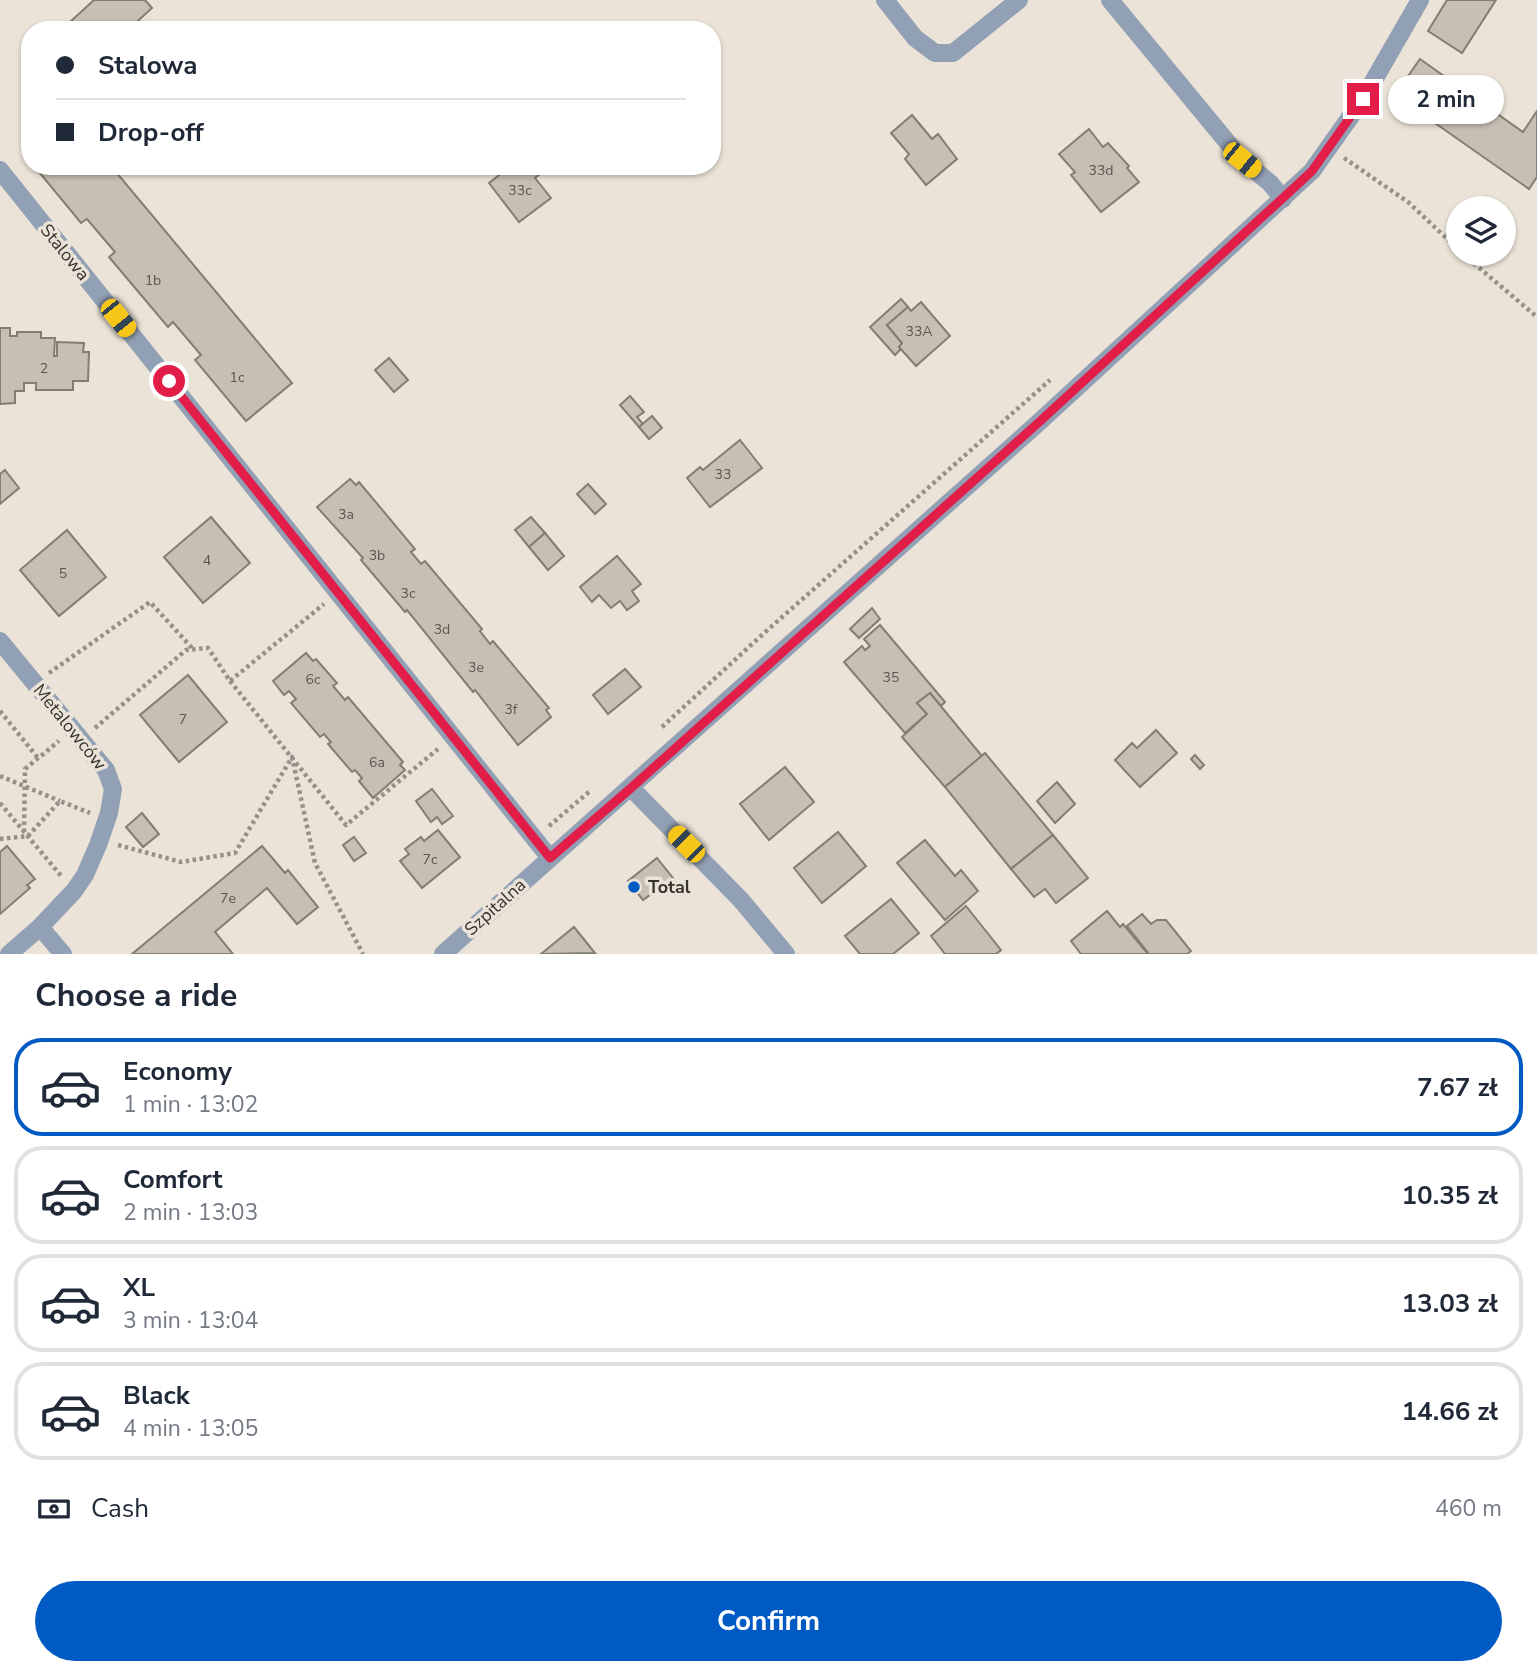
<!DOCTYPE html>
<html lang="en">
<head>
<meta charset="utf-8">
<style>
  :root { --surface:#fff; --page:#f2f2f3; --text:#1f2937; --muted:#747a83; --line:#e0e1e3; --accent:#005ac3 }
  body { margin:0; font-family:"Nunito Sans",sans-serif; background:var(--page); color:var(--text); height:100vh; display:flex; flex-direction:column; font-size:26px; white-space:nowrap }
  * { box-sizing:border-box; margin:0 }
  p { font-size:23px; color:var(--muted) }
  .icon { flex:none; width:38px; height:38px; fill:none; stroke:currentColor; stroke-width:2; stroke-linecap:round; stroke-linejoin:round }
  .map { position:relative; height:954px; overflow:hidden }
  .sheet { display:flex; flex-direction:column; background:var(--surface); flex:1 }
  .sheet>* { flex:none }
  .top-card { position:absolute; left:21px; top:21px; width:700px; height:154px; border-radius:28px; box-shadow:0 2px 5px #0004; display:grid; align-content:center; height:154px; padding:0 35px; background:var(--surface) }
  .controls { position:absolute; left:1446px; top:196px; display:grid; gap:14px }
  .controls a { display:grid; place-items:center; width:70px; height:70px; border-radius:50%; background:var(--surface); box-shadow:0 2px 5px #0004; font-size:35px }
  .end { position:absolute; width:32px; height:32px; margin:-16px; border:9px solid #e11d48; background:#fff; box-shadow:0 0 0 4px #fff }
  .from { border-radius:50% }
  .bubble { position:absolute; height:49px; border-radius:24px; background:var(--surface); box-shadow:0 2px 5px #0004; font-size:23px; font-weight:700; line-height:49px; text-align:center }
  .car { position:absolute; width:21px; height:42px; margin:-21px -10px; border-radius:9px; box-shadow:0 0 5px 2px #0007; background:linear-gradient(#f5c518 24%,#345 0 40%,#f5c518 0 76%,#345 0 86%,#f5c518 0) }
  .top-card b { display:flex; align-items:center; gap:24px; height:66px; font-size:26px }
  .top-card b+b { border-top:2px solid var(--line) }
  .top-card i { width:18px; height:18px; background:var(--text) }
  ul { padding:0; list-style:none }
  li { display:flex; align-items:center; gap:21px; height:98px; margin:0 14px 10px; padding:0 21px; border:4px solid var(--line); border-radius:28px }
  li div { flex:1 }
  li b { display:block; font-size:26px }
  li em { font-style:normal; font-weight:700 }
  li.on { border-color:var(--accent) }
  li>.icon { width:63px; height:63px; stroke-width:1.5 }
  h2 { padding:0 35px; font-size:32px; line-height:84px }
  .pay { display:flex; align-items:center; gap:18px; height:77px; padding:0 35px; font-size:26px }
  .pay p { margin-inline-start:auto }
  .primary-button { display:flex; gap:14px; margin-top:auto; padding:14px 35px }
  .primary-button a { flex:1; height:80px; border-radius:42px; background:var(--accent); color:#fff; font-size:28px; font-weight:700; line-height:80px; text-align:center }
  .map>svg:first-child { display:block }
  .building { fill:#c7bfb3; stroke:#847d72; stroke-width:2 }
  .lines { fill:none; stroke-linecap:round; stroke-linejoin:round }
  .path { stroke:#969088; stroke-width:4.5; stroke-dasharray:3.5 3.5; stroke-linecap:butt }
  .minor { stroke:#91a0b4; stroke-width:18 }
  .route { stroke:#e11d48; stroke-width:9 }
  .poi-dot { fill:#005ac3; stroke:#ebe3d7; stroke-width:2.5 }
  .labels { text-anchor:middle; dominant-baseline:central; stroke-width:7; stroke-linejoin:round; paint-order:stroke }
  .number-label { font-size:14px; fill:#5a5650 }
  .street-label { font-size:18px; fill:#36332f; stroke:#ebe3d7 }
  .poi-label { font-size:18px; font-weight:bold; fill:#36332f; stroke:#ebe3d7; text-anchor:start }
</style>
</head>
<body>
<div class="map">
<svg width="1537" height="954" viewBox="0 0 1537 954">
  <rect width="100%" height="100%" fill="#ebe3d7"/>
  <!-- building -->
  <g class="building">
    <path d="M94,0h51l7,8 -24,22h-50l-7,-9z"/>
    <path d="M1447,0h49l-34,53 -34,-22z"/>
    <path d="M1420,59l103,73 14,-21v66l-8,12 -134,-94z"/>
    <path d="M912,115l20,24 6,-5 19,25 -31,26 -21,-26 4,-5 -18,-21z"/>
    <path d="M1089,129l14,18 5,-4 21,23 -2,2 12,14 -38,30 -30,-37 4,-3 -16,-18z"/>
    <path d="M34,166h77l181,217 -46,38 -51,-61 6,-5 -28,-33 -5,5 -59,-70 6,-5 -28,-33 -6,4z"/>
    <path d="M511,166h39l-15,12 16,20 -32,24 -30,-39z"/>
    <path d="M901,299l7,8 -21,18 15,18 -3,4 2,2 -6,6 -25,-28z"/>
    <path d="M921,302l29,34 -34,30 -17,-19 3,-4 -15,-18 21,-18 3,4z"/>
    <path d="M0,328h10v8h7v-4h24v6h14l-1,18h3v-14l27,1 -1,9h6l-1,29h-15v9h-37v-7h-12v8h-9v12l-15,1z"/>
    <path d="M389,358l19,22 -14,12 -19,-22z"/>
    <path d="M630,396l14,16 -7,5 6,7 -4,3 -19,-22z"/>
    <path d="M652,416l10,12 -13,11 -10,-12z"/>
    <path d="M740,440l22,28 -52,39 -23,-29 13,-11 3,3z"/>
    <path d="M5,470l14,18 -19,16v-30z"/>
    <path d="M350,479l6,6 3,-3 56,67 -4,3 10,12 4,-3 57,68 -2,2 10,13 3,-3 56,67 -3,2 5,7 -33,28 -43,-55 -2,2 -66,-82 -2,2 -44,-52 2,-2 -46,-51z"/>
    <path d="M588,484l18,20 -11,10 -18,-20z"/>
    <path d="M211,517l39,46 -47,40 -39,-46z"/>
    <path d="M531,517l14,16 -16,14 -14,-17z"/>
    <path d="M67,530l39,47 -47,39 -39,-46z"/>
    <path d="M545,533l19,23 -16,14 -19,-23z"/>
    <path d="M617,556l24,28 -9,7 7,10 -12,9 -7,-9 -9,7 -12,-13 -7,7 -12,-15z"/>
    <path d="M872,608l8,11 -21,19 -9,-9z"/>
    <path d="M880,625l65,77 -4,4 -11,-13 -13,10 10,11 -22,19 -61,-71 18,-16 3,4 5,-4 -6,-7z"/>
    <path d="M306,653l7,8 3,-2 21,24 -4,3 12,14 3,-3 55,65 -3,3 5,5 -32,28 -14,-17 3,-3 -7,-8 -3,2 -24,-28 3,-2 -7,-8 -4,3 -29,-34 5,-4 -7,-8 -5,4 -11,-14z"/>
    <path d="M625,669l16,18 -33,27 -15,-19z"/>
    <path d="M188,675l39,47 -48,40 -39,-47z"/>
    <path d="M930,693l52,63 -37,31 -43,-50 25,-23 -10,-11z"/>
    <path d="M1156,730l21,23 -37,34 -25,-27 17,-17 5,5z"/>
    <path d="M985,753l68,82 -42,34 -66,-82z"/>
    <path d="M1195,755l9,10 -4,4 -9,-10z"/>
    <path d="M785,767l29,35 -45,38 -29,-36z"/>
    <path d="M1057,782l18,22 -20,19 -18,-22z"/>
    <path d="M432,789l21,27 -11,8 -5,-7 -6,5 -15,-21z"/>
    <path d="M142,813l17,21 -16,13 -17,-20z"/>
    <path d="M438,830l22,27 -38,31 -22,-27 9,-7 -4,-5 16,-12 3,4z"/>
    <path d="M838,832l28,34 -44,37 -28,-35z"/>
    <path d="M1053,835l35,43 -32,25 -11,-14 -11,8 -23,-28z"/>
    <path d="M354,837l12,16 -12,8 -11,-16z"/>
    <path d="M925,840l30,36 6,-6 17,21 -33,29 -48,-57z"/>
    <path d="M7,846l28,33 -8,6 3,3 -30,26v-62z"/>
    <path d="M262,846l23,27 3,-3 30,37 -21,17 -30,-36 -52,44 18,22h-101z"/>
    <path d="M657,858l16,20 -30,22 -15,-19z"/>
    <path d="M891,899l28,34 -26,21h-33l-15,-18z"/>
    <path d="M966,906l35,44 -5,4h-51l-14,-18z"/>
    <path d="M1107,911l13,16 3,-3 25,30h-67l-10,-13z"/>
    <path d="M1142,914l9,10 6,-4h9l25,31 -4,3h-38l-22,-28z"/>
    <path d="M574,927l21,26 -54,1z"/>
  </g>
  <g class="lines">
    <!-- path -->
    <g class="path">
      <path d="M1344,158l64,44 50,47"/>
      <path d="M1463,254l74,63"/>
      <path d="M49,673l101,-71 43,47"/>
      <path d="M230,681l116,144 92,-76"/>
      <path d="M0,711l38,47"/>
      <path d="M662,727l101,-93 287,-254"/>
      <path d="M95,728l91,-78 22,-2 22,33 94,-77"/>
      <path d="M0,776l60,25"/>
      <path d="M0,803l62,74"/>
      <path d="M549,826l41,-35"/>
      <path d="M24,832l1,-63 34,-28"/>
      <path d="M0,839l28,-3 32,-35 30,12"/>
      <path d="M118,845l63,17 54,-9 57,-96 23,106 48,91"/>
    </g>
    <!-- minor -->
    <g class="minor">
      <path d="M885,0l30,38 20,15h18l66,-53"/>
      <path d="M1110,0l132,160 28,23 13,16"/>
      <path d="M0,170l550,688"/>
      <path d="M0,641l106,129 7,19 -4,24 -11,32 -13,30 -11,16 -34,36 23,27"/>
      <path d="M631,788l110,112 45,54"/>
      <path d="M9,954l31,-27"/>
      <path d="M443,954l594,-530 275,-253 51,-72 57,-99"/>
    </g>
  </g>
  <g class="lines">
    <!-- route -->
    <path class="route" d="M169,381l381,477 81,-70 406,-364 260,-239 15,-14 51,-72"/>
  </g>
  <!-- markers -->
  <circle class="poi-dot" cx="634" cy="887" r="7"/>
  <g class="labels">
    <!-- number labels -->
    <g class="number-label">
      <text x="1101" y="170">33d</text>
      <text x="520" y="190">33c</text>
      <text x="153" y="280">1b</text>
      <text x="919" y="331">33A</text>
      <text x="44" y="368">2</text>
      <text x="237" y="377">1c</text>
      <text x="723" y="474">33</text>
      <text x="346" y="514">3a</text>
      <text x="377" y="555">3b</text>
      <text x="207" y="560">4</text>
      <text x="63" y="573">5</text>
      <text x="408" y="593">3c</text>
      <text x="442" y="629">3d</text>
      <text x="476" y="667">3e</text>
      <text x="891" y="677">35</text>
      <text x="313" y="679">6c</text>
      <text x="511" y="709">3f</text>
      <text x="183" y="719">7</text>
      <text x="377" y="762">6a</text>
      <text x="430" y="859">7c</text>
      <text x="228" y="898">7e</text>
    </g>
    <!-- street labels -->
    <g class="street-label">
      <text transform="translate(65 252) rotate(51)">Stalowa</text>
      <text transform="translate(70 727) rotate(51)">Metalowców</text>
      <text transform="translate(495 907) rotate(-42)">Szpitalna</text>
    </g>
    <!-- poi labels -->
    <g class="poi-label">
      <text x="648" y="887">Total</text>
    </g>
  </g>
</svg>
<div class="controls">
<a><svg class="icon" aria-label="layers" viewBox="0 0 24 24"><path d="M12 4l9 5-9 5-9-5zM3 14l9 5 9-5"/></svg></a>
</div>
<i class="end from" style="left:169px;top:381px"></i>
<i class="end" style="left:1363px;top:99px"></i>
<div class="bubble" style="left:1388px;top:75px;width:116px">2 min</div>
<i class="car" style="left:1242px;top:160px;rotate:129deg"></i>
<i class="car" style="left:118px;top:318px;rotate:141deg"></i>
<i class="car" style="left:686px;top:844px;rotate:315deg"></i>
<div class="top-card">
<b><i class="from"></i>Stalowa</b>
<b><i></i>Drop-off</b>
</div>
</div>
<section class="sheet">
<h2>Choose a ride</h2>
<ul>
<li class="on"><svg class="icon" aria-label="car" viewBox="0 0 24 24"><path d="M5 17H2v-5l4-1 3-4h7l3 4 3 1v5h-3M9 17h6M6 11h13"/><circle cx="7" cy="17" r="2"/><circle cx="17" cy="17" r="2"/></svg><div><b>Economy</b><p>1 min · 13:02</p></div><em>7.67 zł</em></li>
<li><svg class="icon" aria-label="car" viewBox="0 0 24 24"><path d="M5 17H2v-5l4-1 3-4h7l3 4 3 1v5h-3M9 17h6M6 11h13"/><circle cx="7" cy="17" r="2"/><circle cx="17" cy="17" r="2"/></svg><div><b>Comfort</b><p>2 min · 13:03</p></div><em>10.35 zł</em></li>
<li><svg class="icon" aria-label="car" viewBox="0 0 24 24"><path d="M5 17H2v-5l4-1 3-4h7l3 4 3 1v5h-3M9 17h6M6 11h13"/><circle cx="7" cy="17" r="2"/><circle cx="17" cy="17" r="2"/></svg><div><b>XL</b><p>3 min · 13:04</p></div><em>13.03 zł</em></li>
<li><svg class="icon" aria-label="car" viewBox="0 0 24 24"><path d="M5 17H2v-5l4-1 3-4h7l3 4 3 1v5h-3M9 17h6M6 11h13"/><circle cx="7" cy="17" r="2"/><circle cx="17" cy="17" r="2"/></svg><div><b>Black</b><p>4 min · 13:05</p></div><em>14.66 zł</em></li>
</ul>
<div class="pay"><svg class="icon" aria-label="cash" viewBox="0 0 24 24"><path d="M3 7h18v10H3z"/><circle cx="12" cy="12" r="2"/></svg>Cash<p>460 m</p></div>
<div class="primary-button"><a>Confirm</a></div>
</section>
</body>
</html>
